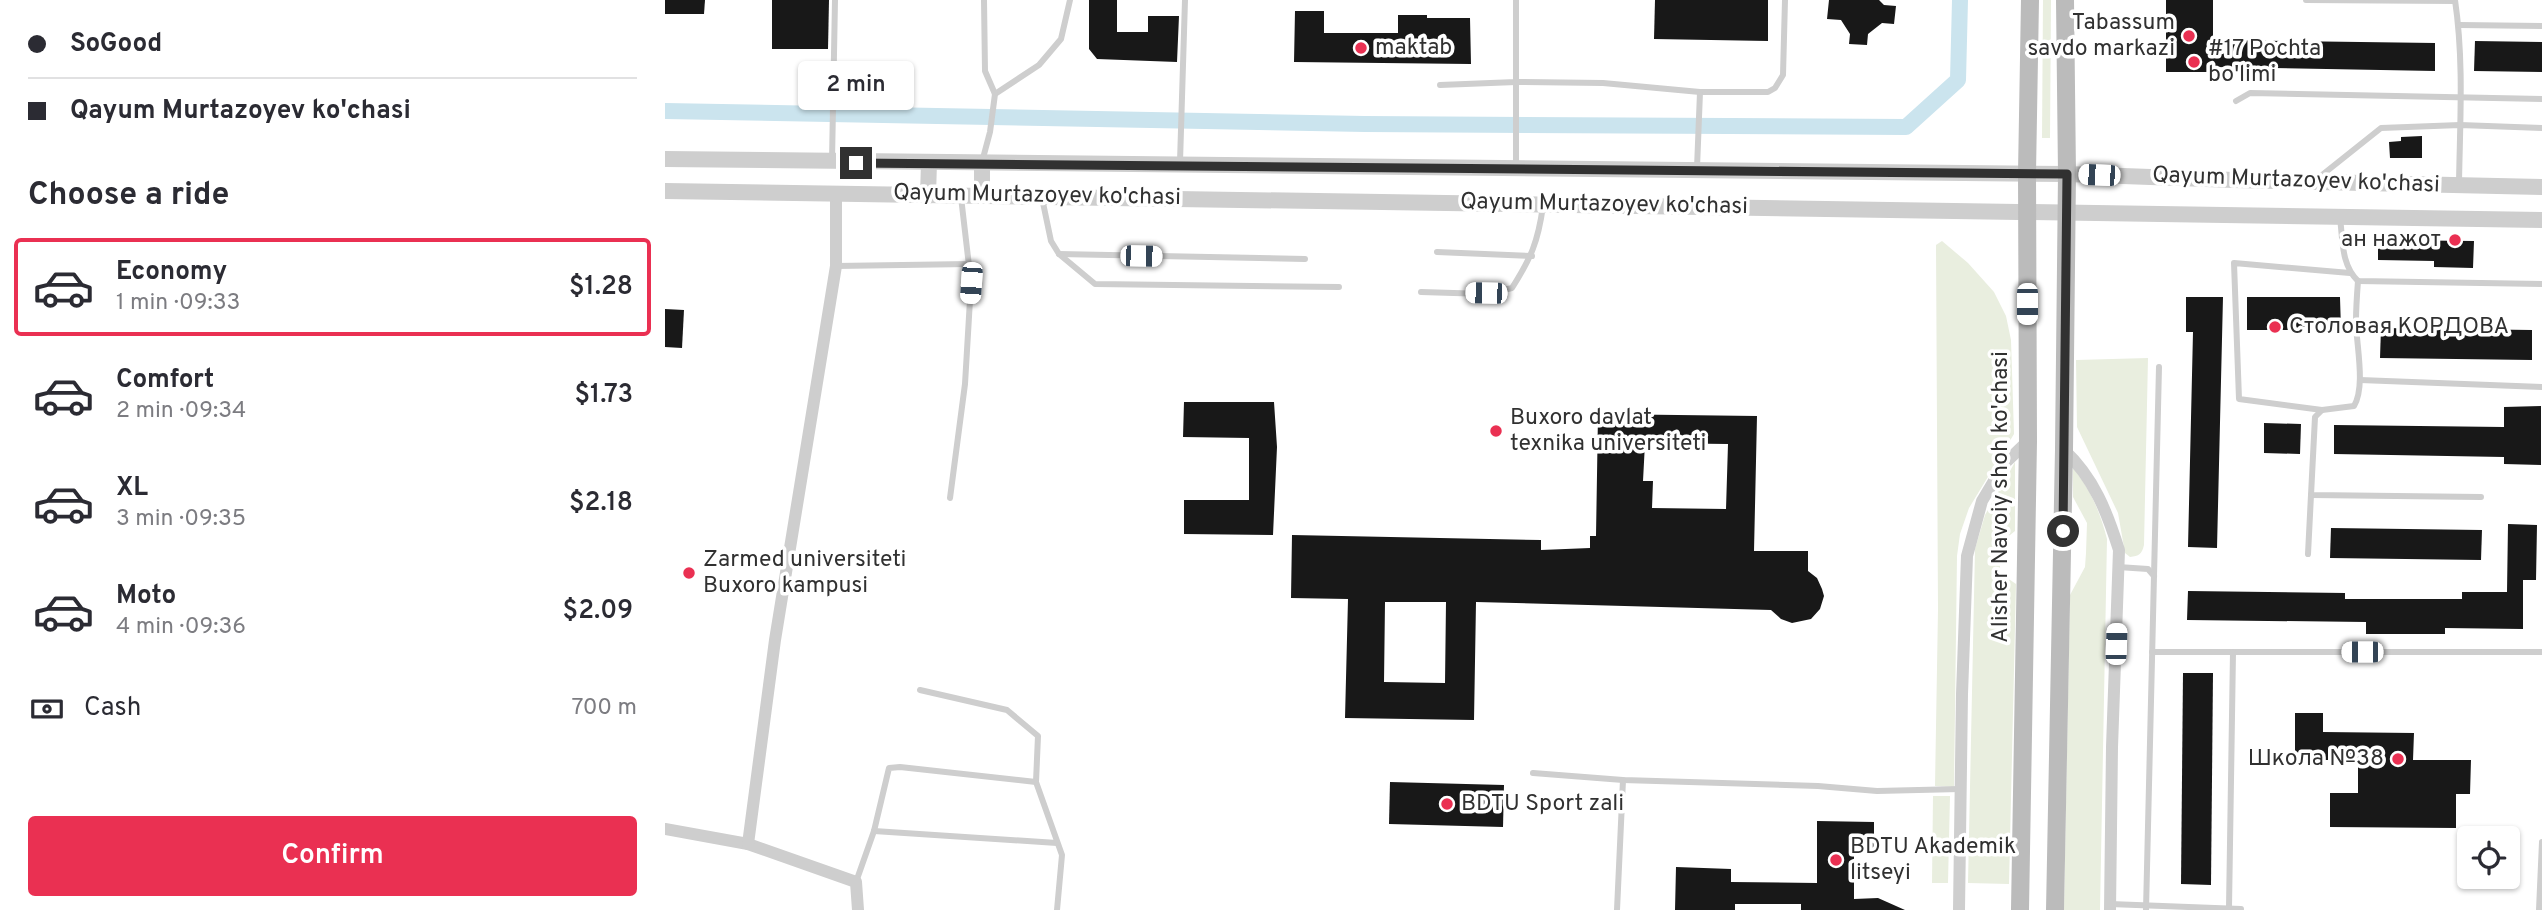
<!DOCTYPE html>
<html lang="en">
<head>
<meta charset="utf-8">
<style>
  :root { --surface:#fff; --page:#f7f7f7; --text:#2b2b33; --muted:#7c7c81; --line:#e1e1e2; --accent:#ea3052 }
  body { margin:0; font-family:Overpass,sans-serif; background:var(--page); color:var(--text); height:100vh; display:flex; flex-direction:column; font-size:26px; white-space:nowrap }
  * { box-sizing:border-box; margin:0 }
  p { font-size:23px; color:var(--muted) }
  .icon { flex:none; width:38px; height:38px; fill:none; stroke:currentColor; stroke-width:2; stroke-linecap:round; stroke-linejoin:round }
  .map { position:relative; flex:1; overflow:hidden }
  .sheet { display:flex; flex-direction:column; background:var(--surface); width:665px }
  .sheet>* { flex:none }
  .guide { display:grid; align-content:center; height:154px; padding:0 28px; background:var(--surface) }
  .buttons { position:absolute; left:1792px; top:826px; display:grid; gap:14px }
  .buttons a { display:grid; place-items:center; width:63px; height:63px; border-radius:7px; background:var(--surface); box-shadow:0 2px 5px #0004; font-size:35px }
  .end { position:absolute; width:32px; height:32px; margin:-16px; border:9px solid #313131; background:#fff; box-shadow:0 0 0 4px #fff }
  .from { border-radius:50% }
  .bubble { position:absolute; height:49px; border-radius:7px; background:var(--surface); box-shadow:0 2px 5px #0004; font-size:23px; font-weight:600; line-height:49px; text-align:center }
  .car { position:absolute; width:21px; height:42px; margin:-21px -10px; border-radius:9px; box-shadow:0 0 5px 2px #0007; background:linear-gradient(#fff 24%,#345 0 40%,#fff 0 76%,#345 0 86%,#fff 0) }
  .guide b { display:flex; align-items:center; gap:24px; height:66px; font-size:26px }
  .guide b+b { border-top:2px solid var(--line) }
  .guide i { width:18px; height:18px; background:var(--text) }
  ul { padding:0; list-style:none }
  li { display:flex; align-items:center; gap:21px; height:98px; margin:0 14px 10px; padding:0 14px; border:4px solid transparent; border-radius:7px }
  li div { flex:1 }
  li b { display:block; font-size:26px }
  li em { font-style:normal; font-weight:600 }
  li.current { border-color:var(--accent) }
  li>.icon { width:63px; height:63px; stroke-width:1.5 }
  h2 { padding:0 28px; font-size:32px; line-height:84px }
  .pay { display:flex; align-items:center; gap:18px; height:77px; padding:0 28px; font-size:26px }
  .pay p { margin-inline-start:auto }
  .cta { display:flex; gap:14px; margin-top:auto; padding:14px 28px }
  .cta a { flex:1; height:80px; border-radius:7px; background:var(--accent); color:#fff; font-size:28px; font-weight:600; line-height:80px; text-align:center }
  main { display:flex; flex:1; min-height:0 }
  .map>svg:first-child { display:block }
  .green { fill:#e9eedf }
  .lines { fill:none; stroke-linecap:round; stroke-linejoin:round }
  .canal { stroke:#cbe4ee; stroke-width:16 }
  .building { fill:#181818; fill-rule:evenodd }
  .service { stroke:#cecece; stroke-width:6 }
  .minor { stroke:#cecece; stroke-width:12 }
  .tertiary { stroke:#cecece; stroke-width:16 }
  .secondary { stroke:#bbb; stroke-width:18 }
  .route { stroke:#313131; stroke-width:9 }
  .poi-dot { fill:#ea3052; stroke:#fff; stroke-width:2.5 }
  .labels { text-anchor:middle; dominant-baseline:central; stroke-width:7; stroke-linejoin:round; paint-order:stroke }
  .poi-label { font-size:23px; fill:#313131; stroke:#fff; text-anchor:start }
  .street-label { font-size:23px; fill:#313131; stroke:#fff }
</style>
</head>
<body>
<main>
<section class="sheet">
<div class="guide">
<b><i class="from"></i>SoGood</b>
<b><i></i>Qayum Murtazoyev ko'chasi</b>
</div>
<h2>Choose a ride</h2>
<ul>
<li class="current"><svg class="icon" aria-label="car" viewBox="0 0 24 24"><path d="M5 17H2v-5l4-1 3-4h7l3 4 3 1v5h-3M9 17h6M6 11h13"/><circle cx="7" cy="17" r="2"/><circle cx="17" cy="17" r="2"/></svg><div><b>Economy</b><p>1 min · 09:33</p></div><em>$1.28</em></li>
<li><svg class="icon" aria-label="car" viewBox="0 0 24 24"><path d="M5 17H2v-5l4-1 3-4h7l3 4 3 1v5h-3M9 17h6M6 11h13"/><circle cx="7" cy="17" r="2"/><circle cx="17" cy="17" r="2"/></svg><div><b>Comfort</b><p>2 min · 09:34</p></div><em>$1.73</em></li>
<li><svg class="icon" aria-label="car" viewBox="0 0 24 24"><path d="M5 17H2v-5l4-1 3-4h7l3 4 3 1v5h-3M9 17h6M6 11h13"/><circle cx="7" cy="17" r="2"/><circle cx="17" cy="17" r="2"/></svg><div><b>XL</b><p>3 min · 09:35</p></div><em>$2.18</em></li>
<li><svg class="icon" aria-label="car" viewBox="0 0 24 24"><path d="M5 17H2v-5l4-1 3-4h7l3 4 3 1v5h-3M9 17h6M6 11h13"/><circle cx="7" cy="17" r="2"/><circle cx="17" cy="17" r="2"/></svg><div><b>Moto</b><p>4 min · 09:36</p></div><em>$2.09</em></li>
</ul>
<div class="pay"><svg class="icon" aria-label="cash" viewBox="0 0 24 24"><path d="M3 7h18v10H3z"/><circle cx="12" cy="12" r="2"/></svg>Cash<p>700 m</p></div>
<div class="cta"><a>Confirm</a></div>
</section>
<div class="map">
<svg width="1877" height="910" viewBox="0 0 1877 910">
  <rect width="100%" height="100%" fill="#fff"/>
  <!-- green -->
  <g class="green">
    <path d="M1378,0h8l-1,138h-8z"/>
    <path d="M1277,241l26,22 26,29 12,24 5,24 3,94 -45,74 -9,26 -3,22 -3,231 -19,-1 3,-177 -2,-364z"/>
    <path d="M1483,358l-4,187c-2,9 -5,11 -14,12l-5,-4 -7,-40 -41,-86 -1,-67z"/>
    <path d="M1350,462v69l-15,12v30l16,11 -7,300 -41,-1 7,-334 10,-34z"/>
    <path d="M1408,468c18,22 27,44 34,71l-7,371h-36l6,-315 15,-28 1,-14 1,-30 -14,-26z"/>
    <path d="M1268,796h17l-2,87h-16z"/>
  </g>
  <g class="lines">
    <!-- canal -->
    <path class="canal" d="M0,111l700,13 541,3 52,-47 2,-80"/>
  </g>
  <!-- building -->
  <g class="building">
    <path d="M0,0h40l-1,14h-39z"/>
    <path d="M107,0h57l-1,49h-56z"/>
    <path d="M424,0h28v32h31v-16h31l-2,46 -80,-3 -8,-10z"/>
    <path d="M990,0h113v41l-114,-2z"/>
    <path d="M1164,0h50l5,5 12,1 -2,18 -12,-1 -14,11 -1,11 -18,-1 1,-10 -9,-14 -14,-1z"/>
    <path d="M1501,0h47v40l222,3v28l-222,-4v5h-47z"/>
    <path d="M630,11h29v22h74v-18h29v3h43l1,46 -177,-2z"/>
    <path d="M1810,41l67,1v30l-68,-1z"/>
    <path d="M1757,136v22h-32l-1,-16 12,-1v-4z"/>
    <path d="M1713,240l96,1 -1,27 -39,-1v-6l-56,-1z"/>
    <path d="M1521,297h37l-6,251 -29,-1 5,-215h-7z"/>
    <path d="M1582,297h93l1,33h-94z"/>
    <path d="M0,309l19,1 -2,38 -17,-1z"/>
    <path d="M1716,328l151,2v30l-152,-2z"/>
    <path d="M519,402h90l3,45 -4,88 -89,-1v-34h65v-62l-66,-1z"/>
    <path d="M1876,406v59l-37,-1v-7l-170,-3v-29l170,2v-20z"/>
    <path d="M933,414l159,2 -3,135h54v20l9,7 5,11 2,7 -4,13 -9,10 -19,4 -11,-4 -10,-9 -295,-8 -2,118 -129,-2 3,-119 -57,-1 1,-63 249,5v10l49,-2v-12h6zM980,443l83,1 -2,65 -74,-1 1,-27h-10zM720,602h61l-1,81 -61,-1z"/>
    <path d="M1599,423l37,1 -1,30 -36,-1z"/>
    <path d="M1843,524l29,1 -1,55h-13v49l-78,-1v6h-79v-12l-179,-2 1,-29 157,2v6h117v-7h45z"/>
    <path d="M1666,528l151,2 -1,30 -151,-2z"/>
    <path d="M1518,673h30l-2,212 -30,-1z"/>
    <path d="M1630,713h28v19l91,1 -1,27h58l-1,34h-14v34l-126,-1v-34h28v-33h-34v6l-29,-1z"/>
    <path d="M725,782l114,3 -1,42 -114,-3z"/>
    <path d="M1152,821l57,1v30h-20v47l24,-1 27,12h-104v-6h-66v6h-60l1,-43 55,2v13l86,1z"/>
  </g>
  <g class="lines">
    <!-- service -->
    <g class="service">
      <path d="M1641,0l149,1"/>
      <path d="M1790,0c9,61 5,121 4,183"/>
      <path d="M1794,25l83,1"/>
      <path d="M775,85l76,-3v-82"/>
      <path d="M330,94l44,-29 22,-26 9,-39"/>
      <path d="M1571,101l14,-8 292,6"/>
      <path d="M167,161l3,-161"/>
      <path d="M317,162l8,-30 5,-38 -10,-23 -1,-71"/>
      <path d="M515,162l5,-162"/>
      <path d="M1032,168l3,-76h68l7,-4 8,-13 2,-75"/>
      <path d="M851,169v-87l87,1 97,9"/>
      <path d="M1652,179l64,-51 79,-3 82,3"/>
      <path d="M377,198l9,43 8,13 36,30 244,3"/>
      <path d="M1675,218c3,22 1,47 18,63l184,3"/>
      <path d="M772,252l95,4"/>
      <path d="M394,254l246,5"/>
      <path d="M171,266l133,-2"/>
      <path d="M1693,281c-1,13 -2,27 -2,40 0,23 10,65 -2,85l-32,4 -7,7 -4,78 170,2"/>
      <path d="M756,292l65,2 26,-6c19,-30 26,-46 31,-82"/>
      <path d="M1695,380l182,7"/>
      <path d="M1657,410l-83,-11 -5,-136 116,10"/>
      <path d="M285,498l15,-114 6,-101 -10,-86"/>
      <path d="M1643,554l3,-59"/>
      <path d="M1453,567l30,2 6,7"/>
      <path d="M1487,652h390"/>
      <path d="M255,690l87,20 31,26 -2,46 26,73 -5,55"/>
      <path d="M868,773l90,7 195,6 59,5 83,-2"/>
      <path d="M209,831l183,12"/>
      <path d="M191,882l18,-51 15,-63 11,-1 136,15"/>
      <path d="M1445,904l131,5"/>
      <path d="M1564,908l4,-256"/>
      <path d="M952,910l6,-130"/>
      <path d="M1481,910l13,-543"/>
      <path d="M1874,910l3,-68"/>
    </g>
    <!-- minor -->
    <g class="minor">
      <path d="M1399,450c30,28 43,62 55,100l-7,197 -2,163"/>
      <path d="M0,829l83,15 108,38 2,28"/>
      <path d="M83,844l27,-204 61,-374v-73"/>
      <path d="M1294,910l3,-216 5,-138 15,-55 22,-37 24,-23"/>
    </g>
    <!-- tertiary -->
    <g class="tertiary">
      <path d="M0,159l1402,15 167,6 308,7"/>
      <path d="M0,191l1877,29"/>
      <path d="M263,196l1,-34"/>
      <path d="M317,196v-33"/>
    </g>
    <!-- secondary -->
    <g class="secondary">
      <path d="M1355,910l8,-469 -1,-268 3,-173"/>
      <path d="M1390,910l9,-460 3,-276 -2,-174"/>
    </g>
  </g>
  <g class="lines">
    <!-- route -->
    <path class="route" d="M191,163l1211,11 -4,357"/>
  </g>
  <!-- markers -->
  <g class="poi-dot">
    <circle cx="1524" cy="36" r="7"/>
    <circle cx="696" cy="48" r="7"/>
    <circle cx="1529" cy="62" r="7"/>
    <circle cx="1790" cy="240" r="7"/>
    <circle cx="1610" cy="327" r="7"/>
    <circle cx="831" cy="431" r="7"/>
    <circle cx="24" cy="573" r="7"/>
    <circle cx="1733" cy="759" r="7"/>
    <circle cx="782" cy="804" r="7"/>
    <circle cx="1171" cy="860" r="7"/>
  </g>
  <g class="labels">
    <!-- poi labels -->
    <g class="poi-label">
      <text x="1510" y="23" text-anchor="end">Tabassum<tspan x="1510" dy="26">savdo markazi</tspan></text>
      <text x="710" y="48">maktab</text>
      <text x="1543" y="49">#17 Pochta<tspan x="1543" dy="26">bo'limi</tspan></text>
      <text x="1776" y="240" text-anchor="end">ан нажот</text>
      <text x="1624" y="327">Столовая КОРДОВА</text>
      <text x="845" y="418">Buxoro davlat<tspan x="845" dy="26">texnika universiteti</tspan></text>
      <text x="38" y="560">Zarmed universiteti<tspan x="38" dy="26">Buxoro kampusi</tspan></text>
      <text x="1719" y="759" text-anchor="end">Школа №38</text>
      <text x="796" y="804">BDTU Sport zali</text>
      <text x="1185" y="847">BDTU Akademik<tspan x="1185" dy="26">litseyi</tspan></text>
    </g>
    <!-- street labels -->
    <g class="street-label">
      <text transform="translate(1631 181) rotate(2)">Qayum Murtazoyev ko'chasi</text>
      <text transform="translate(372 196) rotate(1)">Qayum Murtazoyev ko'chasi</text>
      <text transform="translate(939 205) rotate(1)">Qayum Murtazoyev ko'chasi</text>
      <text transform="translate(1336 497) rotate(-90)">Alisher Navoiy shoh ko'chasi</text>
    </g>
  </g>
</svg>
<div class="buttons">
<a><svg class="icon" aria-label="locate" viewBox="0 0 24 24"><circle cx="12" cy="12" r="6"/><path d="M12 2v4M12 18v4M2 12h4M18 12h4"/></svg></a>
</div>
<i class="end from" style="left:1398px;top:531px"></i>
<i class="end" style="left:191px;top:163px"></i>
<div class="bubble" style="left:133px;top:61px;width:116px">2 min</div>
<i class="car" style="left:1434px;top:175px;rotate:272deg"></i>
<i class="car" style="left:476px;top:256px;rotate:91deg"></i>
<i class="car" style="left:306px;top:283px;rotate:184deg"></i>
<i class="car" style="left:821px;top:293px;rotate:271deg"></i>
<i class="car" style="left:1362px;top:304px;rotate:180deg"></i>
<i class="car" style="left:1451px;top:644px;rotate:2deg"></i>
<i class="car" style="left:1697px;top:652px;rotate:270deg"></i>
</div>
</main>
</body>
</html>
